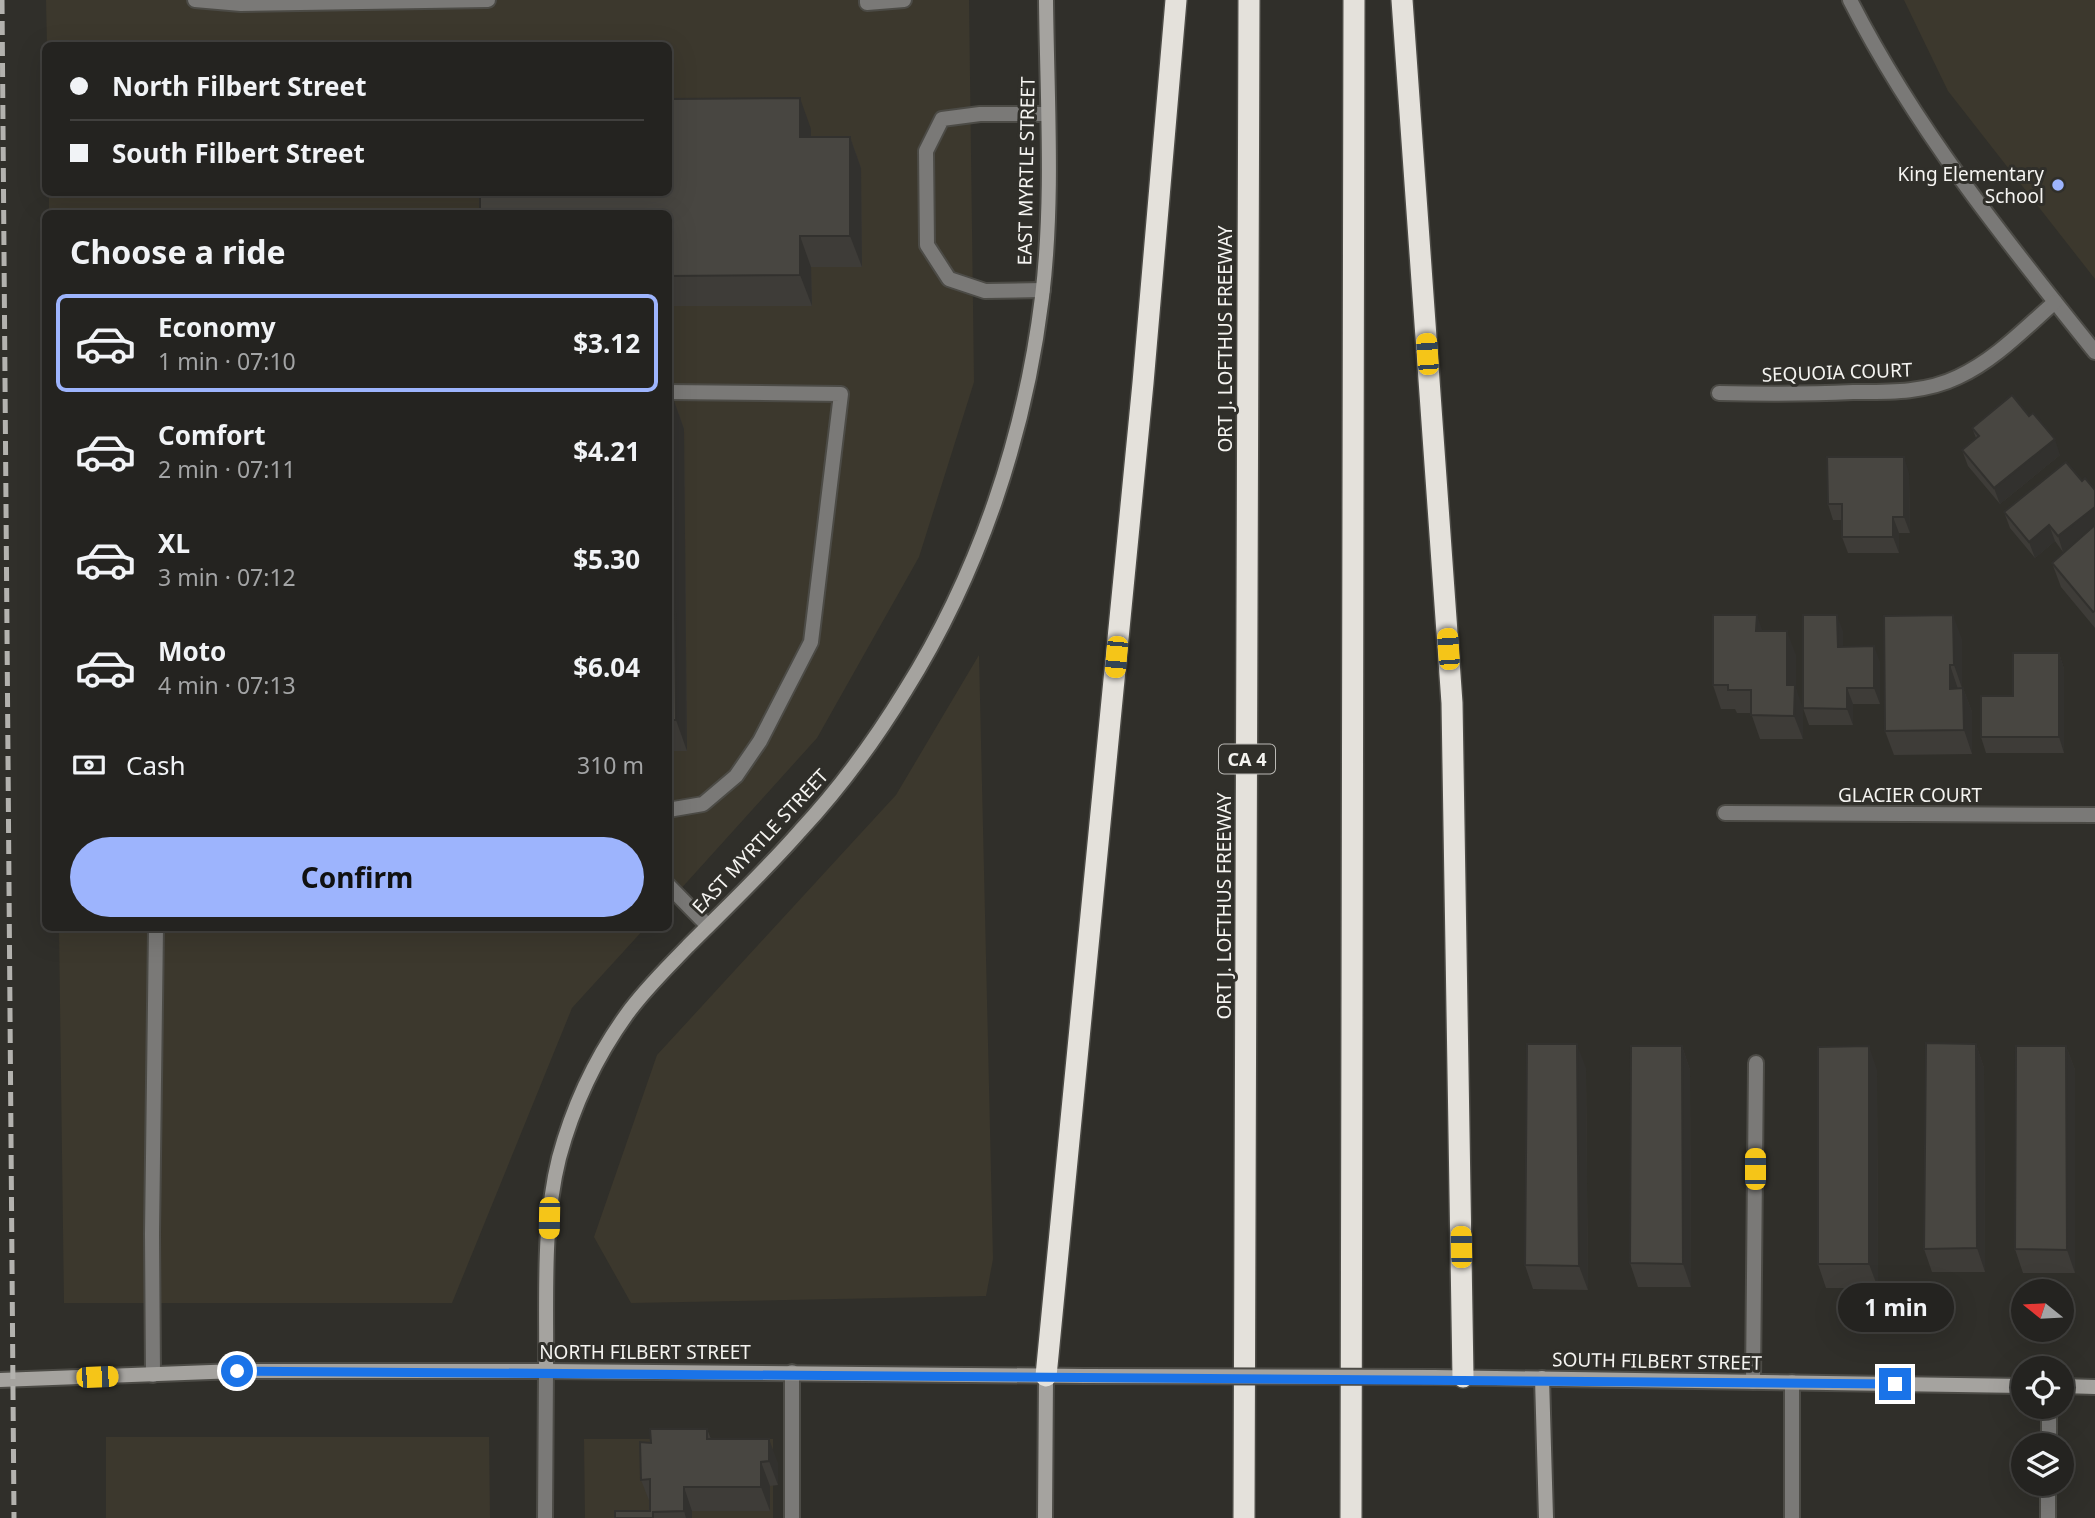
<!DOCTYPE html>
<html lang="en">
<head>
<meta charset="utf-8">
<style>
  :root { --surface:#242320; --page:#2c2b29; --text:#f1f3f6; --muted:#a3a4a5; --line:#41403e; --accent:#9db4fd }
  body { margin:0; font-family:"Noto Sans",sans-serif; background:var(--page); color:var(--text); height:100vh; display:flex; flex-direction:column; font-size:26px; white-space:nowrap }
  * { box-sizing:border-box; margin:0 }
  p { font-size:23px; color:var(--muted) }
  .icon { flex:none; width:38px; height:38px; fill:none; stroke:currentColor; stroke-width:2; stroke-linecap:round; stroke-linejoin:round }
  .map { position:relative; flex:1; overflow:hidden }
  .side { position:absolute; left:42px; top:210px; width:630px; height:721px; display:flex; flex-direction:column; background:var(--surface); border-radius:10px; box-shadow:0 7px 28px #0002,0 0 0 2px var(--line) }
  .side>* { flex:none }
  .hud { position:absolute; left:42px; top:42px; width:630px; height:154px; border-radius:10px; box-shadow:0 7px 28px #0002,0 0 0 2px var(--line); display:grid; align-content:center; height:154px; padding:0 28px; background:var(--surface) }
  .needle { width:46px; rotate:288deg }
  .tools { position:absolute; left:2011px; top:1279px; display:grid; gap:14px }
  .tools a { display:grid; place-items:center; width:63px; height:63px; border-radius:50%; background:var(--surface); box-shadow:0 7px 28px #0002,0 0 0 2px var(--line); font-size:35px }
  .end { position:absolute; width:32px; height:32px; margin:-16px; border:9px solid #1a73e8; background:#fff; box-shadow:0 0 0 4px #fff }
  .from { border-radius:50% }
  .bubble { position:absolute; height:49px; border-radius:24px; background:var(--surface); box-shadow:0 7px 28px #0002,0 0 0 2px var(--line); font-size:23px; font-weight:700; line-height:49px; text-align:center }
  .car { position:absolute; width:21px; height:42px; margin:-21px -10px; border-radius:9px; box-shadow:0 0 5px 2px #0007; background:linear-gradient(#f5c518 24%,#345 0 40%,#f5c518 0 76%,#345 0 86%,#f5c518 0) }
  .hud b { display:flex; align-items:center; gap:24px; height:66px; font-size:26px }
  .hud b+b { border-top:2px solid var(--line) }
  .hud i { width:18px; height:18px; background:var(--text) }
  ul { padding:0; list-style:none }
  li { display:flex; align-items:center; gap:21px; height:98px; margin:0 14px 10px; padding:0 14px; border:4px solid transparent; border-radius:10px }
  li div { flex:1 }
  li b { display:block; font-size:26px }
  li em { font-style:normal; font-weight:700 }
  li.on { border-color:var(--accent) }
  li>.icon { width:63px; height:63px; stroke-width:1.5 }
  h2 { padding:0 28px; font-size:32px; line-height:84px }
  .pay { display:flex; align-items:center; gap:18px; height:77px; padding:0 28px; font-size:26px }
  .pay p { margin-inline-start:auto }
  .primary-button { display:flex; gap:14px; margin-top:auto; padding:14px 28px }
  .primary-button a { flex:1; height:80px; border-radius:42px; background:var(--accent); color:#111; font-size:28px; font-weight:700; line-height:80px; text-align:center }
  .map>svg:first-child { display:block }
  .built { fill:#3c382d }
  .lines { fill:none; stroke-linecap:round; stroke-linejoin:round }
  .lane-casing { stroke:#4c4b46; stroke-width:18 }
  .street-casing { stroke:#4c4b46; stroke-width:18 }
  .secondary-casing { stroke:#4c4b46; stroke-width:18 }
  .highway-casing { stroke:#4c4b46; stroke-width:24 }
  .lane { stroke:#7a7977; stroke-width:14 }
  .street { stroke:#7a7977; stroke-width:14 }
  .secondary { stroke:#a5a39f; stroke-width:14 }
  .highway { stroke:#e4e1db; stroke-width:21 }
  .rail { stroke:#b3b2ae; stroke-width:5; stroke-dasharray:14 7; stroke-linecap:butt }
  .secondary-bridge-casing { stroke:#4c4b46; stroke-width:18; stroke-linecap:butt }
  .secondary-bridge { stroke:#a5a39f; stroke-width:14 }
  .wall { fill:#3e3c38 }
  .shaded-wall { fill:#32312e }
  .building { fill:#484641; stroke:#32312e; stroke-width:2 }
  .route { stroke:#1a73e8; stroke-width:9 }
  .poi-dot { fill:#9db4fd; stroke:#302f2a; stroke-width:2.5 }
  .labels { text-anchor:middle; dominant-baseline:central; stroke-width:6; stroke-linejoin:round; paint-order:stroke }
  .shield { fill:#302f2a; stroke:#bab9b5; stroke-width:2 }
  .shield-label { font-size:18px; font-weight:bold; fill:#f5f4f1 }
  .street-label { font-size:19px; fill:#f5f4f1; stroke:#302f2a }
  .poi-label { font-size:19px; fill:#f5f4f1; stroke:#302f2a; text-anchor:end }
</style>
</head>
<body>
<div class="map">
<svg width="2095" height="1518" viewBox="0 0 2095 1518">
  <rect width="100%" height="100%" fill="#302f2a"/>
  <!-- built -->
  <g class="built">
    <path d="M46,0h923l5,382 -55,175 -102,181 -148,164 -1,-688h-619v-21l619,-1v-146l-621,-1z"/>
    <path d="M1904,0h191v279l-147,-188z"/>
    <path d="M979,655l14,604 -7,37 -355,7 -37,-66 63,-182 239,-260z"/>
    <path d="M59,928h586l-73,80 -120,295h-388z"/>
    <path d="M106,1437h383l1,81h-384z"/>
    <path d="M584,1439h189v79h-188z"/>
  </g>
  <g class="lines">
    <!-- lane casing -->
    <g class="lane-casing">
      <g id="lane">
        <path d="M195,0l46,4 247,-4"/>
        <path d="M867,0v3l37,-3"/>
        <path d="M1043,290l-58,1 -36,-12 -22,-34 -1,-94 16,-32 38,-5h67"/>
        <path d="M668,392l173,2 -30,248 -51,99 -24,35 -33,28 -35,6"/>
        <path d="M668,885l40,41"/>
        <path d="M153,1375l-1,-141 4,-306"/>
        <path d="M1753,1382l3,-319"/>
        <path d="M792,1518v-146"/>
        <path d="M1792,1518v-136"/>
      </g>
    </g>
    <!-- street casing -->
    <g class="street-casing">
      <g id="street">
        <path d="M1850,0c65,128 156,241 245,352"/>
        <path d="M1719,393c45,1 89,1 134,-1 36,0 72,1 105,-15 37,-17 66,-48 97,-75"/>
        <path d="M1725,813l370,2"/>
        <path d="M2049,1446v-39"/>
        <path d="M545,1518l1,-147"/>
        <path d="M2048,1518v-34"/>
      </g>
    </g>
    <!-- secondary casing -->
    <g class="secondary-casing">
      <g id="secondary">
        <path d="M546,1371c1,-71 -4,-145 13,-213 14,-52 37,-101 68,-144 18,-25 40,-46 61,-68 38,-38 77,-75 112,-115 40,-43 75,-91 105,-140 74,-118 120,-255 137,-394 12,-98 5,-198 4,-297"/>
        <path d="M1434,1377l589,9"/>
        <path d="M1542,1378l4,140"/>
        <path d="M0,1380l237,-9h309l539,5"/>
        <path d="M2062,1386l33,1"/>
        <path d="M1045,1518l1,-142"/>
      </g>
    </g>
    <!-- highway casing -->
    <g class="highway-casing">
      <g id="highway">
        <path d="M1402,0l50,703 11,674"/>
        <path d="M1046,1376l97,-993 33,-383"/>
        <path d="M1244,1518l5,-1518"/>
        <path d="M1351,1518l3,-1518"/>
      </g>
    </g>
    <!-- lane -->
    <use href="#lane" class="lane"/>
    <!-- street -->
    <use href="#street" class="street"/>
    <!-- secondary -->
    <use href="#secondary" class="secondary"/>
    <!-- highway -->
    <use href="#highway" class="highway"/>
    <!-- rail -->
    <path class="rail" d="M2,0l12,1518"/>
    <!-- secondary-bridge casing -->
    <g class="secondary-bridge-casing">
      <path id="secondary-bridge" d="M1085,1376l349,1"/>
    </g>
    <!-- secondary-bridge -->
    <use href="#secondary-bridge" class="secondary-bridge"/>
  </g>
  <!-- wall -->
  <g class="wall">
    <path d="M811,129v8h39l11,31 1,99h-51l1,39h-144v-92z"/>
    <path d="M668,398h5l11,31 3,322h-19z"/>
    <path d="M2029,416l31,39 -60,49 -32,-38 -6,-16 14,-12 -4,-10z"/>
    <path d="M1909,473l1,60h-11v20h-51l-6,-16v-17h-9l-5,-16z"/>
    <path d="M2082,481l13,9v138l-34,-41 -9,-24 22,-19 -11,8 -8,-11 -20,17 -25,-30 -6,-16z"/>
    <path d="M1763,631l33,24v33l7,51h-43l-9,-26h-14l-2,-4h-14l-8,-24z"/>
    <path d="M1843,631v15l37,16v42h-27v21h-44l-6,-17z"/>
    <path d="M1962,639v49h1l9,24v42l-78,1 -9,-24z"/>
    <path d="M2059,653l5,16v84h-78l-5,-16z"/>
    <path d="M1976,1044l8,24 1,204h-53l-8,-23z"/>
    <path d="M1682,1046l8,24 1,217h-53l-8,-24z"/>
    <path d="M2066,1046l9,24v203h-52l-8,-24z"/>
    <path d="M1586,1068l2,222 -55,-1 -8,-24z"/>
    <path d="M1877,1070l1,218h-52l-8,-24z"/>
    <path d="M707,1429l4,10 67,24v22l-8,1v25h-78v7h-77l35,-7v-8l-9,-23 10,-37z"/>
  </g>
  <!-- shaded-wall -->
  <g class="shaded-wall">
    <path d="M800,98l11,31v39l-11,-31z"/>
    <path d="M850,137l11,31 1,99 -12,-31z"/>
    <path d="M800,236l11,31 1,39 -12,-31z"/>
    <path d="M673,398l11,31 3,322 -11,-31z"/>
    <path d="M2055,439l5,16 -60,49 -6,-16z"/>
    <path d="M1904,457l5,16 1,60 -6,-16z"/>
    <path d="M2095,507v20l-32,25 -5,-16z"/>
    <path d="M1893,517l6,16v20l-6,-16z"/>
    <path d="M2049,525l6,16 -20,17 -6,-16z"/>
    <path d="M1757,615l8,23 -9,-7z"/>
    <path d="M1837,615l6,16v32l-5,-16z"/>
    <path d="M1953,615l9,24v49l-8,-23z"/>
    <path d="M1787,631l9,24v33l7,20v31l-9,-23 -7,-31z"/>
    <path d="M1874,646l6,16v42l-6,-16z"/>
    <path d="M2059,653l5,16v84l-5,-16z"/>
    <path d="M1950,665l8,24h-8z"/>
    <path d="M1847,688l6,16v21l-6,-16z"/>
    <path d="M1963,688l9,24v42l-8,-24z"/>
    <path d="M1577,1044l9,24 2,222 -9,-24z"/>
    <path d="M1976,1044l8,24 1,204 -8,-24z"/>
    <path d="M1682,1046l8,24 1,217 -8,-23z"/>
    <path d="M1869,1046l8,24 1,218 -9,-24z"/>
    <path d="M2066,1046l9,24v203l-8,-23z"/>
    <path d="M769,1439l9,24v22l-9,-24z"/>
    <path d="M761,1462l9,24v25l-9,-24z"/>
    <path d="M684,1487l8,24v7h-6l-2,-7z"/>
  </g>
  <!-- building -->
  <g class="building">
    <path d="M800,98v39h50v99h-50v39l-132,1v-62h-188v-22h188v-93z"/>
    <path d="M2012,395l17,21 4,-3 22,26 -61,49 -32,-38 17,-14 -7,-8z"/>
    <path d="M668,398h5l3,322h-8z"/>
    <path d="M1827,457h77v60h-11v20h-51v-33h-14z"/>
    <path d="M2066,462l16,19 3,-3 10,12v17l-37,29 -9,-11 -20,17 -25,-30z"/>
    <path d="M2095,525v86l-2,1 -41,-49z"/>
    <path d="M1713,615h44l-1,16h31v54h8l-1,31 -43,-1v-25h-23v-5h-15z"/>
    <path d="M1803,615h34l1,32 36,-1v42h-27v21l-44,-1z"/>
    <path d="M1953,615l1,50h-4v24l13,-1 1,42 -79,1 -1,-115z"/>
    <path d="M2013,653h46v84h-78v-41h32z"/>
    <path d="M1926,1043l50,1 1,204 -53,1z"/>
    <path d="M1527,1044h50l2,222 -54,-1z"/>
    <path d="M1631,1046h51l1,218 -53,-1z"/>
    <path d="M1869,1046v218h-51v-217z"/>
    <path d="M2016,1046h50l1,204 -52,-1z"/>
    <path d="M650,1429h57v10h62v22l-8,1v25h-77v24l-31,1v6h-38v-7h35v-32l-9,1 -1,-38 11,1z"/>
  </g>
  <g class="lines">
    <!-- route -->
    <path class="route" d="M237,1371c552,0 1105,5 1658,13"/>
  </g>
  <!-- markers -->
  <circle class="poi-dot" cx="2058" cy="185" r="7"/>
  <g class="labels">
    <!-- shield labels -->
    <rect class="shield" x="1219" y="744.5" width="56" height="29" rx="5"/>
    <g class="shield-label">
      <text x="1247" y="759">CA 4</text>
    </g>
    <!-- street labels -->
    <g class="street-label">
      <text transform="translate(1026 171) rotate(-89)">EAST MYRTLE STREET</text>
      <text transform="translate(1225 339) rotate(-90)">ORT J. LOFTHUS FREEWAY</text>
      <text transform="translate(1837 372) rotate(-2)">SEQUOIA COURT</text>
      <text x="1910" y="795">GLACIER COURT</text>
      <text transform="translate(760 841) rotate(-47)">EAST MYRTLE STREET</text>
      <text transform="translate(1224 906) rotate(-90)">ORT J. LOFTHUS FREEWAY</text>
      <text x="645" y="1352">NORTH FILBERT STREET</text>
      <text transform="translate(1657 1361) rotate(1)">SOUTH FILBERT STREET</text>
    </g>
    <!-- poi labels -->
    <g class="poi-label">
      <text x="2044" y="174">King Elementary<tspan x="2044" dy="22">School</tspan></text>
    </g>
  </g>
</svg>
<div class="tools">
<a><svg class="needle" viewBox="-14 -14 28 28"><path d="M0-13l5 13h-10z" fill="#e53935"/><path d="M0 13l5-13h-10z" fill="#a3a4a5"/></svg></a>
<a><svg class="icon" aria-label="locate" viewBox="0 0 24 24"><circle cx="12" cy="12" r="6"/><path d="M12 2v4M12 18v4M2 12h4M18 12h4"/></svg></a>
<a><svg class="icon" aria-label="layers" viewBox="0 0 24 24"><path d="M12 4l9 5-9 5-9-5zM3 14l9 5 9-5"/></svg></a>
</div>
<i class="end from" style="left:237px;top:1371px"></i>
<i class="end" style="left:1895px;top:1384px"></i>
<div class="bubble" style="left:1838px;top:1283px;width:116px">1 min</div>
<i class="car" style="left:1427px;top:354px;rotate:356deg"></i>
<i class="car" style="left:1448px;top:649px;rotate:356deg"></i>
<i class="car" style="left:1116px;top:657px;rotate:185deg"></i>
<i class="car" style="left:1755px;top:1169px;rotate:0deg"></i>
<i class="car" style="left:549px;top:1218px;rotate:181deg"></i>
<i class="car" style="left:1461px;top:1247px;rotate:359deg"></i>
<i class="car" style="left:97px;top:1377px;rotate:88deg"></i>
<div class="hud">
<b><i class="from"></i>North Filbert Street</b>
<b><i></i>South Filbert Street</b>
</div>
<section class="side">
<h2>Choose a ride</h2>
<ul>
<li class="on"><svg class="icon" aria-label="car" viewBox="0 0 24 24"><path d="M5 17H2v-5l4-1 3-4h7l3 4 3 1v5h-3M9 17h6M6 11h13"/><circle cx="7" cy="17" r="2"/><circle cx="17" cy="17" r="2"/></svg><div><b>Economy</b><p>1 min · 07:10</p></div><em>$3.12</em></li>
<li><svg class="icon" aria-label="car" viewBox="0 0 24 24"><path d="M5 17H2v-5l4-1 3-4h7l3 4 3 1v5h-3M9 17h6M6 11h13"/><circle cx="7" cy="17" r="2"/><circle cx="17" cy="17" r="2"/></svg><div><b>Comfort</b><p>2 min · 07:11</p></div><em>$4.21</em></li>
<li><svg class="icon" aria-label="car" viewBox="0 0 24 24"><path d="M5 17H2v-5l4-1 3-4h7l3 4 3 1v5h-3M9 17h6M6 11h13"/><circle cx="7" cy="17" r="2"/><circle cx="17" cy="17" r="2"/></svg><div><b>XL</b><p>3 min · 07:12</p></div><em>$5.30</em></li>
<li><svg class="icon" aria-label="car" viewBox="0 0 24 24"><path d="M5 17H2v-5l4-1 3-4h7l3 4 3 1v5h-3M9 17h6M6 11h13"/><circle cx="7" cy="17" r="2"/><circle cx="17" cy="17" r="2"/></svg><div><b>Moto</b><p>4 min · 07:13</p></div><em>$6.04</em></li>
</ul>
<div class="pay"><svg class="icon" aria-label="cash" viewBox="0 0 24 24"><path d="M3 7h18v10H3z"/><circle cx="12" cy="12" r="2"/></svg>Cash<p>310 m</p></div>
<div class="primary-button"><a>Confirm</a></div>
</section>
</div>
</body>
</html>
